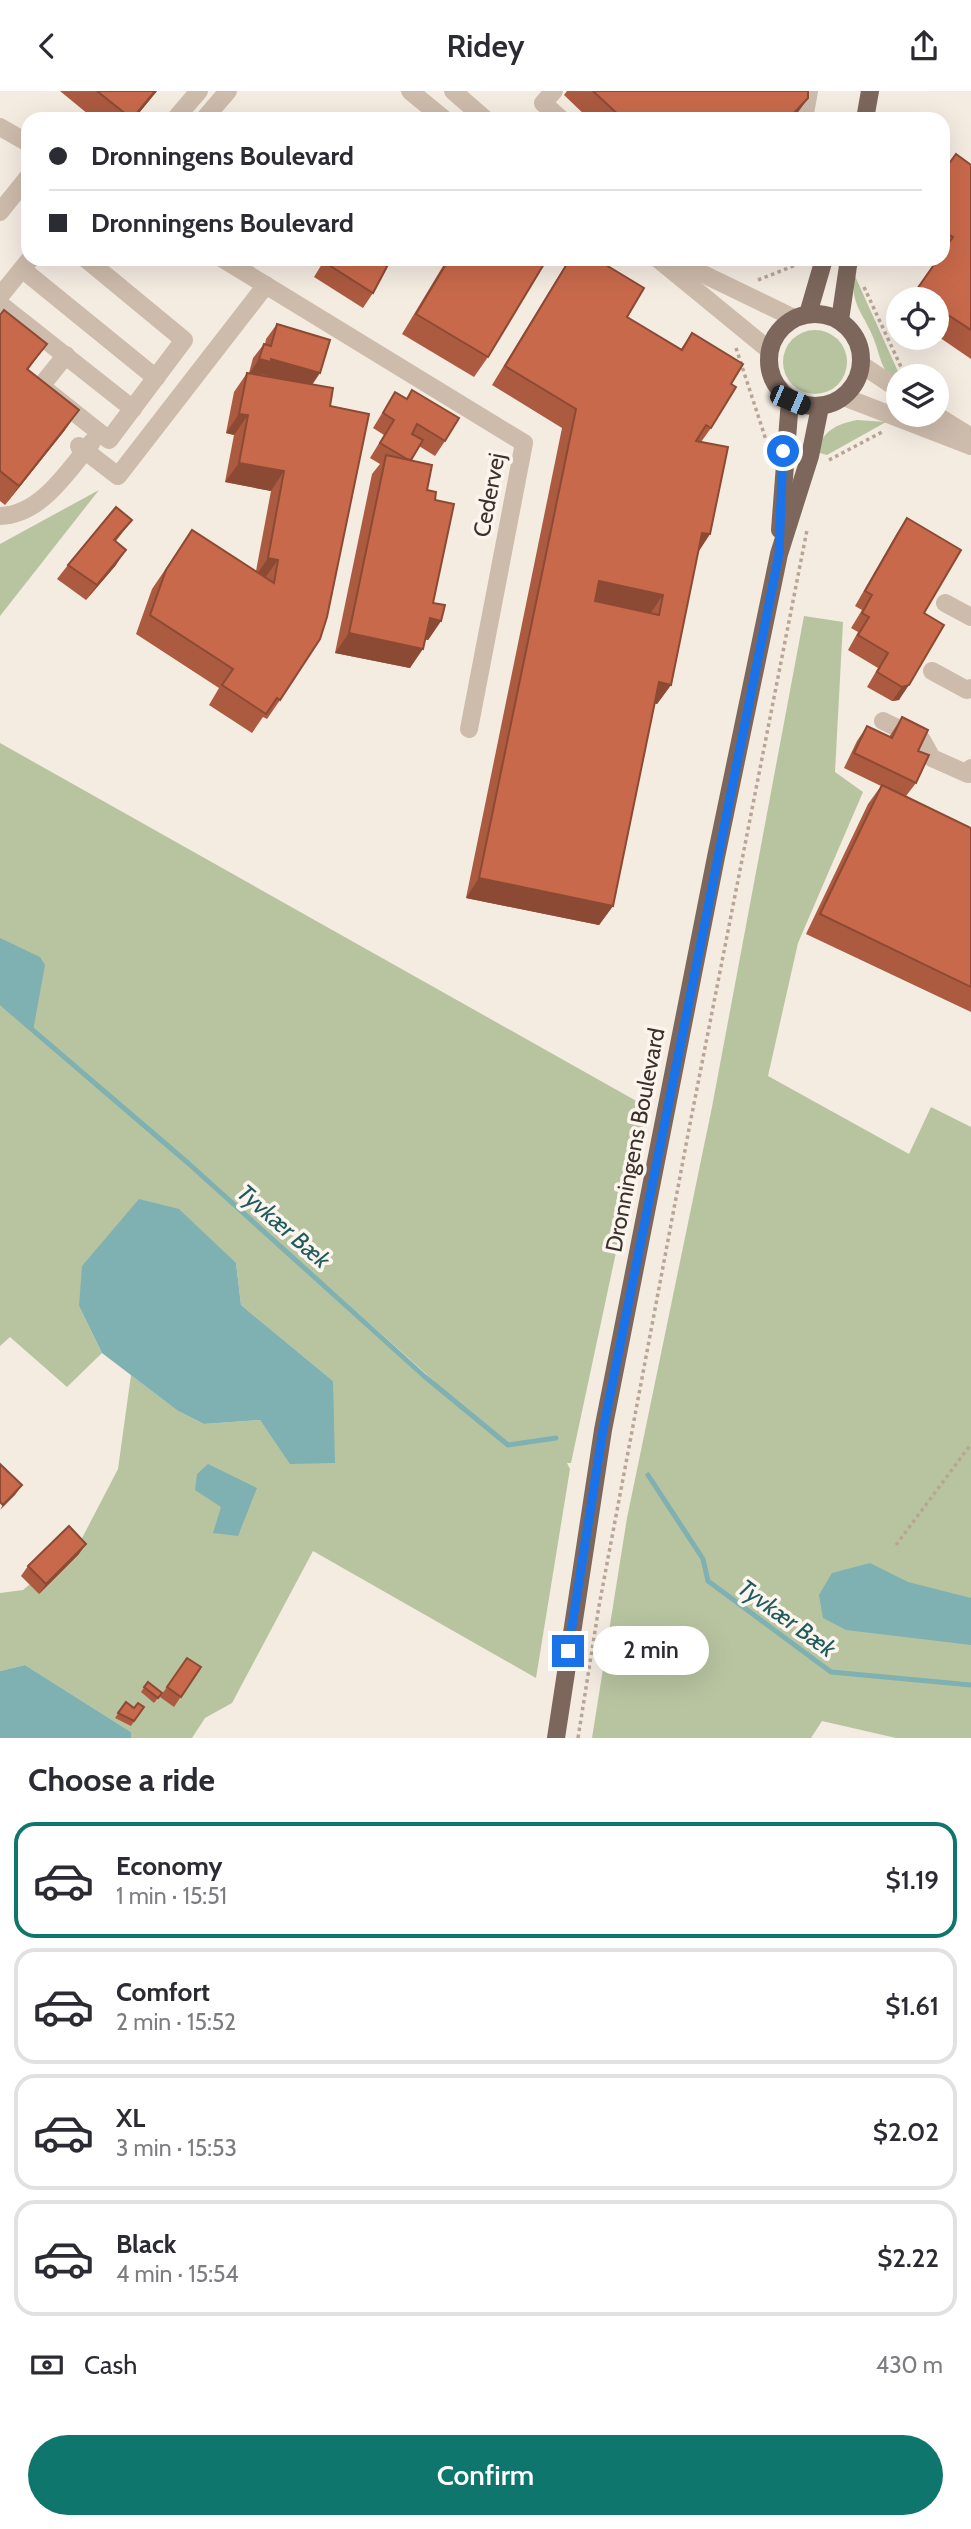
<!DOCTYPE html>
<html lang="en">
<head>
<meta charset="utf-8">
<style>
  :root { --surface:#fff; --page:#f7f7f7; --text:#2b2b33; --muted:#7c7c81; --line:#e1e1e2; --accent:#0f766e }
  body { margin:0; font-family:Cabin,sans-serif; background:var(--page); color:var(--text); height:100vh; display:flex; flex-direction:column; font-size:26px; white-space:nowrap }
  * { box-sizing:border-box; margin:0 }
  p { font-size:23px; color:var(--muted) }
  .icon { flex:none; width:38px; height:38px; fill:none; stroke:currentColor; stroke-width:2; stroke-linecap:round; stroke-linejoin:round }
  .map { position:relative; height:1647px; overflow:hidden }
  .panel { display:flex; flex-direction:column; background:var(--surface); flex:1 }
  .panel>* { flex:none }
  .top-card { position:absolute; left:21px; top:21px; width:929px; height:154px; border-radius:21px; box-shadow:0 7px 28px #0002; display:grid; align-content:center; height:154px; padding:0 28px; background:var(--surface) }
  .fabs { position:absolute; left:886px; top:196px; display:grid; gap:14px }
  .fabs a { display:grid; place-items:center; width:63px; height:63px; border-radius:50%; background:var(--surface); box-shadow:0 7px 28px #0002; font-size:35px }
  .end { position:absolute; width:32px; height:32px; margin:-16px; border:9px solid #1a73e8; background:#fff; box-shadow:0 0 0 4px #fff }
  .from { border-radius:50% }
  .bubble { position:absolute; height:49px; border-radius:24px; background:var(--surface); box-shadow:0 7px 28px #0002; font-size:23px; font-weight:600; line-height:49px; text-align:center }
  .car { position:absolute; width:21px; height:42px; margin:-21px -10px; border-radius:9px; box-shadow:0 0 5px 2px #0007; background:linear-gradient(#222 24%,#8ab4d8 0 40%,#222 0 76%,#8ab4d8 0 86%,#222 0) }
  .top-card b { display:flex; align-items:center; gap:24px; height:66px; font-size:26px }
  .top-card b+b { border-top:2px solid var(--line) }
  .top-card i { width:18px; height:18px; background:var(--text) }
  ul { padding:0; list-style:none }
  li { display:flex; align-items:center; gap:21px; height:116px; margin:0 14px 10px; padding:0 14px; border:4px solid var(--line); border-radius:21px }
  li div { flex:1 }
  li b { display:block; font-size:26px }
  li em { font-style:normal; font-weight:600 }
  li.current { border-color:var(--accent) }
  li>.icon { width:63px; height:63px; stroke-width:1.5 }
  h2 { padding:0 28px; font-size:32px; line-height:84px }
  .pay { display:flex; align-items:center; gap:18px; height:77px; padding:0 28px; font-size:26px }
  .pay p { margin-inline-start:auto }
  .cta { display:flex; gap:14px; margin-top:auto; padding:14px 28px }
  .cta a { flex:1; height:80px; border-radius:42px; background:var(--accent); color:#fff; font-size:28px; font-weight:600; line-height:80px; text-align:center }
  header { display:flex; justify-content:space-between; align-items:center; height:91px; padding:0 28px; background:var(--surface); font-size:32px; font-weight:600 }
  .map>svg:first-child { display:block }
  .green { fill:#b8c4a0; fill-rule:evenodd }
  .water { fill:#7fb0b2 }
  .lines { fill:none; stroke-linecap:round; stroke-linejoin:round }
  .stream { stroke:#7fb0b2; stroke-width:5 }
  .path { stroke:#b9a596; stroke-width:3.5; stroke-dasharray:3.5 3.5; stroke-linecap:butt }
  .minor { stroke:#cdbbac; stroke-width:18 }
  .major { stroke:#7d675c; stroke-width:18 }
  .wall { fill:#ac5a40 }
  .shaded-wall { fill:#8c4a34 }
  .building { fill:#c8694b; stroke:#8c4a34; stroke-width:2; fill-rule:evenodd }
  .route { stroke:#1a73e8; stroke-width:9 }
  .labels { text-anchor:middle; dominant-baseline:central; stroke-width:7; stroke-linejoin:round; paint-order:stroke }
  .street-label { font-size:23px; fill:#3b302b; stroke:#fbf5ee }
  .water-label { font-size:24px; font-style:italic; fill:#1f5a5e; stroke:#fbf5ee }
</style>
</head>
<body>
<header><svg class="icon" aria-label="back" viewBox="0 0 24 24"><path d="M15 5l-7 7 7 7"/></svg>Ridey<svg class="icon" aria-label="share" viewBox="0 0 24 24"><path d="M12 15V3M7 8l5-5 5 5M5 13v7h14v-7"/></svg></header>
<div class="map">
<svg width="971" height="1647" viewBox="0 0 971 1647">
  <rect width="100%" height="100%" fill="#f4ebe1"/>
  <!-- green -->
  <g class="green">
    <path d="M855,185l45,100 -2,8c-18,-13 -17,-28 -25,-47 -9,-23 -24,-34 -18,-61z"/>
    <circle cx="815" cy="271" r="32"/>
    <path d="M857,329l29,2 -59,33 -11,-3c7,-21 20,-28 41,-32z"/>
    <path d="M99,399l-99,126v-72z"/>
    <path d="M804,525l39,6 -8,150 28,20 -65,151 -30,133 141,78 22,-47 40,20v611h-75l-74,-17 -11,17h-219l35,-220 85,-411z"/>
    <path d="M0,652l647,364 -76,356h-4l3,6 -34,209 -223,-127 -81,152 -27,15 -13,20h-61v-6l-106,-67 -25,6v-78l23,-3 57,-48 38,-73 13,-94 47,36 26,13 56,-4 31,44 42,-83 -92,-76 -5,-42 -157,43 23,47 -35,34 -57,-50 -10,9zM249,1126h1l184,164 -10,-5z"/>
  </g>
  <!-- water -->
  <g class="water">
    <path d="M0,847l40,19 5,8 -12,66 -33,-29z"/>
    <path d="M139,1108l40,10 57,54 5,42 92,76 2,82 -45,1 -30,-44 -56,4 -26,-13 -76,-58 -23,-47 3,-40z"/>
    <path d="M208,1373l49,24 -19,48 -25,-3 8,-26 -26,-17 2,-16z"/>
    <path d="M870,1472l38,19 63,16v47l-125,-15 -23,-12 -4,-23 13,-22z"/>
    <path d="M25,1574l106,67v6h-131v-67z"/>
  </g>
  <g class="lines">
    <!-- stream -->
    <g class="stream">
      <path d="M0,911l188,161 236,213 84,69 48,-7"/>
      <path d="M648,1384l55,84 5,22 123,91 140,13"/>
    </g>
    <!-- path -->
    <g class="path">
      <path d="M758,189l48,-19"/>
      <path d="M864,196l38,82"/>
      <path d="M736,257l31,95"/>
      <path d="M829,369l55,-29"/>
      <path d="M896,1454l75,-101"/>
      <path d="M578,1647l21,-132 90,-477 118,-599"/>
    </g>
    <!-- minor -->
    <g class="minor">
      <path d="M410,0l34,28"/>
      <path d="M453,0l32,28"/>
      <path d="M554,0l-11,12 18,16"/>
      <path d="M175,28l24,-28"/>
      <path d="M204,28l24,-28"/>
      <path d="M804,28l5,-28"/>
      <path d="M0,36l28,16"/>
      <path d="M0,121l28,-35"/>
      <path d="M223,168l301,184 -55,286"/>
      <path d="M658,168l111,91"/>
      <path d="M672,168l122,59"/>
      <path d="M22,178l134,109"/>
      <path d="M0,205l30,-37"/>
      <path d="M0,213l133,105"/>
      <path d="M66,264l-25,31 68,54 75,-100 -98,-81"/>
      <path d="M862,274l36,24"/>
      <path d="M844,306l127,49"/>
      <path d="M936,324l35,22"/>
      <path d="M79,355l39,30 148,-191"/>
      <path d="M0,425c41,-1 68,-45 92,-74"/>
      <path d="M945,512l26,14"/>
      <path d="M932,580l35,19 4,-2"/>
      <path d="M883,630l39,19 10,18 36,16 3,-6"/>
    </g>
    <!-- major -->
    <g class="major">
      <path d="M865,28l5,-28"/>
      <circle cx="815" cy="269" r="46"/>
      <path d="M808,223l16,-55"/>
      <path d="M840,229l9,-61"/>
      <path d="M780,439l10,-130"/>
      <path d="M556,1647l47,-308 113,-573 63,-303 31,-98 10,-49"/>
    </g>
  </g>
  <!-- wall -->
  <g class="wall">
    <path d="M60,0h97l-23,28h-40z"/>
    <path d="M567,0h241v7l-12,17 5,4h-212l-25,-24z"/>
    <path d="M971,74v194l-35,-24v-36h-26l28,-40h5v-87z"/>
    <path d="M325,168h66l-18,34 -10,15 -49,-31z"/>
    <path d="M443,168h104l-59,98 -14,20 -72,-43 44,-73z"/>
    <path d="M569,168h27l31,58 54,32 11,-16 39,51 -20,44 -10,14 9,92 -12,18 -27,133 -14,19 -2,-1 -42,203 -14,19 -133,-27 96,-470 -70,-43z"/>
    <path d="M0,224l47,29 -19,26 37,60 -60,75 -5,-4z"/>
    <path d="M277,233l35,60 -32,316 -13,19 -4,-2 -11,16 -43,-28 10,-17 -83,-54 16,-45 40,-59 64,41 15,-80 -46,-9 9,-47 -8,-2 8,-41 13,-19h2l4,-15 11,-14h1l1,-5z"/>
    <path d="M412,299l33,51 -10,15 -16,-10 -8,14 16,30 8,10 -2,103 8,18 -13,19 -3,-1 -15,29 -75,-15 37,-179 8,-10 -10,-6 14,-23 -11,-7 22,-36 11,7z"/>
    <path d="M907,427l17,95 -25,87 -7,1 -25,-14 11,-19 -30,-18 10,-18 -7,-4 11,-18 -7,-4 42,-73z"/>
    <path d="M132,429l-16,21v24l-30,35 -29,-21 11,-14z"/>
    <path d="M902,626l16,34 -2,32 -10,13 65,32v184l-165,-78 62,-130 13,-18 -37,-18 13,-27 10,-15 22,11z"/>
    <path d="M79,1463l-40,40 -18,-18 7,-10z"/>
    <path d="M187,1567l14,9 -27,40 -14,-10z"/>
    <path d="M148,1591l14,11 -8,10 -13,-11z"/>
    <path d="M126,1611l8,6 10,-1 -13,19 -16,-8z"/>
  </g>
  <!-- shaded-wall -->
  <g class="shaded-wall">
    <path d="M155,0h2l-23,28h-2z"/>
    <path d="M808,7l-15,21 1,-6z"/>
    <path d="M259,268h12l49,14 -10,15 -48,-14 -2,3 -11,-3z"/>
    <path d="M79,319l-14,20 -60,75 14,-19z"/>
    <path d="M239,323l9,1 -14,20 -8,-2z"/>
    <path d="M239,372l45,8 -13,20 -46,-9z"/>
    <path d="M702,442l8,1 -13,20z"/>
    <path d="M126,459l-10,15 -30,35 11,-15z"/>
    <path d="M268,467l10,2 -14,19 -9,-2z"/>
    <path d="M599,490l64,14 -13,19 -64,-13z"/>
    <path d="M430,527l11,3 -13,19 -12,-2z"/>
    <path d="M349,542l74,16 -13,19 -75,-15z"/>
    <path d="M659,591l12,3 -14,19 -12,-2z"/>
    <path d="M909,594l-10,15 -7,1 10,-14z"/>
    <path d="M479,787l134,28 -14,19 -133,-27z"/>
    <path d="M22,1394l-7,10 -15,15 3,-5z"/>
    <path d="M86,1453l-7,10 -40,40 7,-10z"/>
  </g>
  <!-- building -->
  <g class="building">
    <path d="M97,0h58l-23,28z"/>
    <path d="M593,0h215v7l-14,15 7,6h-170l-1,-1 -2,1h-5z"/>
    <path d="M956,63l15,11v165l-35,-23v-8h-10l-11,-7 23,-33h5v-8l10,-14 -10,-6v-59z"/>
    <path d="M326,168h65l-18,34 -49,-31z"/>
    <path d="M449,168h98l-59,98 -72,-43z"/>
    <path d="M570,168h26l48,29 -17,29 55,33 10,-17 51,31 -12,20 5,3 -25,41 -5,-3 -10,16 32,6 -18,87 -8,-1 -31,152 -12,-3 -46,224 -134,-28 97,-469 -71,-43zM599,490l64,14 -4,20 -64,-14z"/>
    <path d="M4,219l43,34 -20,25 52,41 -60,76 -19,-15v-156z"/>
    <path d="M277,233l53,16 -10,33 -49,-14v3l-12,-3 5,-15 7,2z"/>
    <path d="M247,282l86,15 -3,18 39,8 -42,203 -7,22 -40,61 -3,-2 -11,16 -44,-29 11,-16 -83,-54 16,-45 26,-40 82,53 4,-23 -10,-2 16,-87 -45,-8 9,-48 -9,-1z"/>
    <path d="M412,299l47,28 -14,23 -28,-17 -5,10 11,6 -12,20 -4,-1 -27,-16 14,-23 -11,-7 12,-21 12,7z"/>
    <path d="M386,364l46,10 -5,25 9,2 -1,8 19,4 -21,99 12,2 -4,16 -11,-3 -7,31 -74,-16z"/>
    <path d="M116,416l16,13 -18,20 12,10 -29,35 -29,-20z"/>
    <path d="M907,427l54,32 -37,63 20,12 -35,60 -7,2 -25,-15 11,-19 -30,-18 11,-18 -7,-4 10,-18 -7,-4z"/>
    <path d="M902,626l26,13 -10,21 11,4 -13,28 -62,-30 13,-27 25,12z"/>
    <path d="M882,694l89,43v159l-151,-73z"/>
    <path d="M0,1373l22,21 -19,20 -3,-3z"/>
    <path d="M69,1435l17,18 -40,40 -18,-18z"/>
    <path d="M187,1567l14,9 -20,30 -14,-10z"/>
    <path d="M148,1591l14,11 -4,5 -14,-11z"/>
    <path d="M126,1611l8,6 4,-5 6,4 -10,14 -16,-8z"/>
  </g>
  <g class="lines">
    <!-- route -->
    <path class="route" d="M568,1560l35,-221 176,-876 4,-103"/>
  </g>
  <g class="labels">
    <!-- street labels -->
    <g class="street-label">
      <text transform="translate(489 404) rotate(-79)">Cedervej</text>
      <text transform="translate(635 1049) rotate(-79)">Dronningens Boulevard</text>
    </g>
    <!-- water labels -->
    <g class="water-label">
      <text transform="translate(284 1135) rotate(41)">Tyvkær Bæk</text>
      <text transform="translate(787 1527) rotate(36)">Tyvkær Bæk</text>
    </g>
  </g>
</svg>
<div class="fabs">
<a><svg class="icon" aria-label="locate" viewBox="0 0 24 24"><circle cx="12" cy="12" r="6"/><path d="M12 2v4M12 18v4M2 12h4M18 12h4"/></svg></a>
<a><svg class="icon" aria-label="layers" viewBox="0 0 24 24"><path d="M12 4l9 5-9 5-9-5zM3 14l9 5 9-5"/></svg></a>
</div>
<i class="end from" style="left:783px;top:360px"></i>
<i class="end" style="left:568px;top:1560px"></i>
<div class="bubble" style="left:593px;top:1535px;width:116px">2 min</div>
<i class="car" style="left:790px;top:309px;rotate:113deg"></i>
<div class="top-card">
<b><i class="from"></i>Dronningens Boulevard</b>
<b><i></i>Dronningens Boulevard</b>
</div>
</div>
<section class="panel">
<h2>Choose a ride</h2>
<ul>
<li class="current"><svg class="icon" aria-label="car" viewBox="0 0 24 24"><path d="M5 17H2v-5l4-1 3-4h7l3 4 3 1v5h-3M9 17h6M6 11h13"/><circle cx="7" cy="17" r="2"/><circle cx="17" cy="17" r="2"/></svg><div><b>Economy</b><p>1 min · 15:51</p></div><em>$1.19</em></li>
<li><svg class="icon" aria-label="car" viewBox="0 0 24 24"><path d="M5 17H2v-5l4-1 3-4h7l3 4 3 1v5h-3M9 17h6M6 11h13"/><circle cx="7" cy="17" r="2"/><circle cx="17" cy="17" r="2"/></svg><div><b>Comfort</b><p>2 min · 15:52</p></div><em>$1.61</em></li>
<li><svg class="icon" aria-label="car" viewBox="0 0 24 24"><path d="M5 17H2v-5l4-1 3-4h7l3 4 3 1v5h-3M9 17h6M6 11h13"/><circle cx="7" cy="17" r="2"/><circle cx="17" cy="17" r="2"/></svg><div><b>XL</b><p>3 min · 15:53</p></div><em>$2.02</em></li>
<li><svg class="icon" aria-label="car" viewBox="0 0 24 24"><path d="M5 17H2v-5l4-1 3-4h7l3 4 3 1v5h-3M9 17h6M6 11h13"/><circle cx="7" cy="17" r="2"/><circle cx="17" cy="17" r="2"/></svg><div><b>Black</b><p>4 min · 15:54</p></div><em>$2.22</em></li>
</ul>
<div class="pay"><svg class="icon" aria-label="cash" viewBox="0 0 24 24"><path d="M3 7h18v10H3z"/><circle cx="12" cy="12" r="2"/></svg>Cash<p>430 m</p></div>
<div class="cta"><a>Confirm</a></div>
</section>
</body>
</html>
